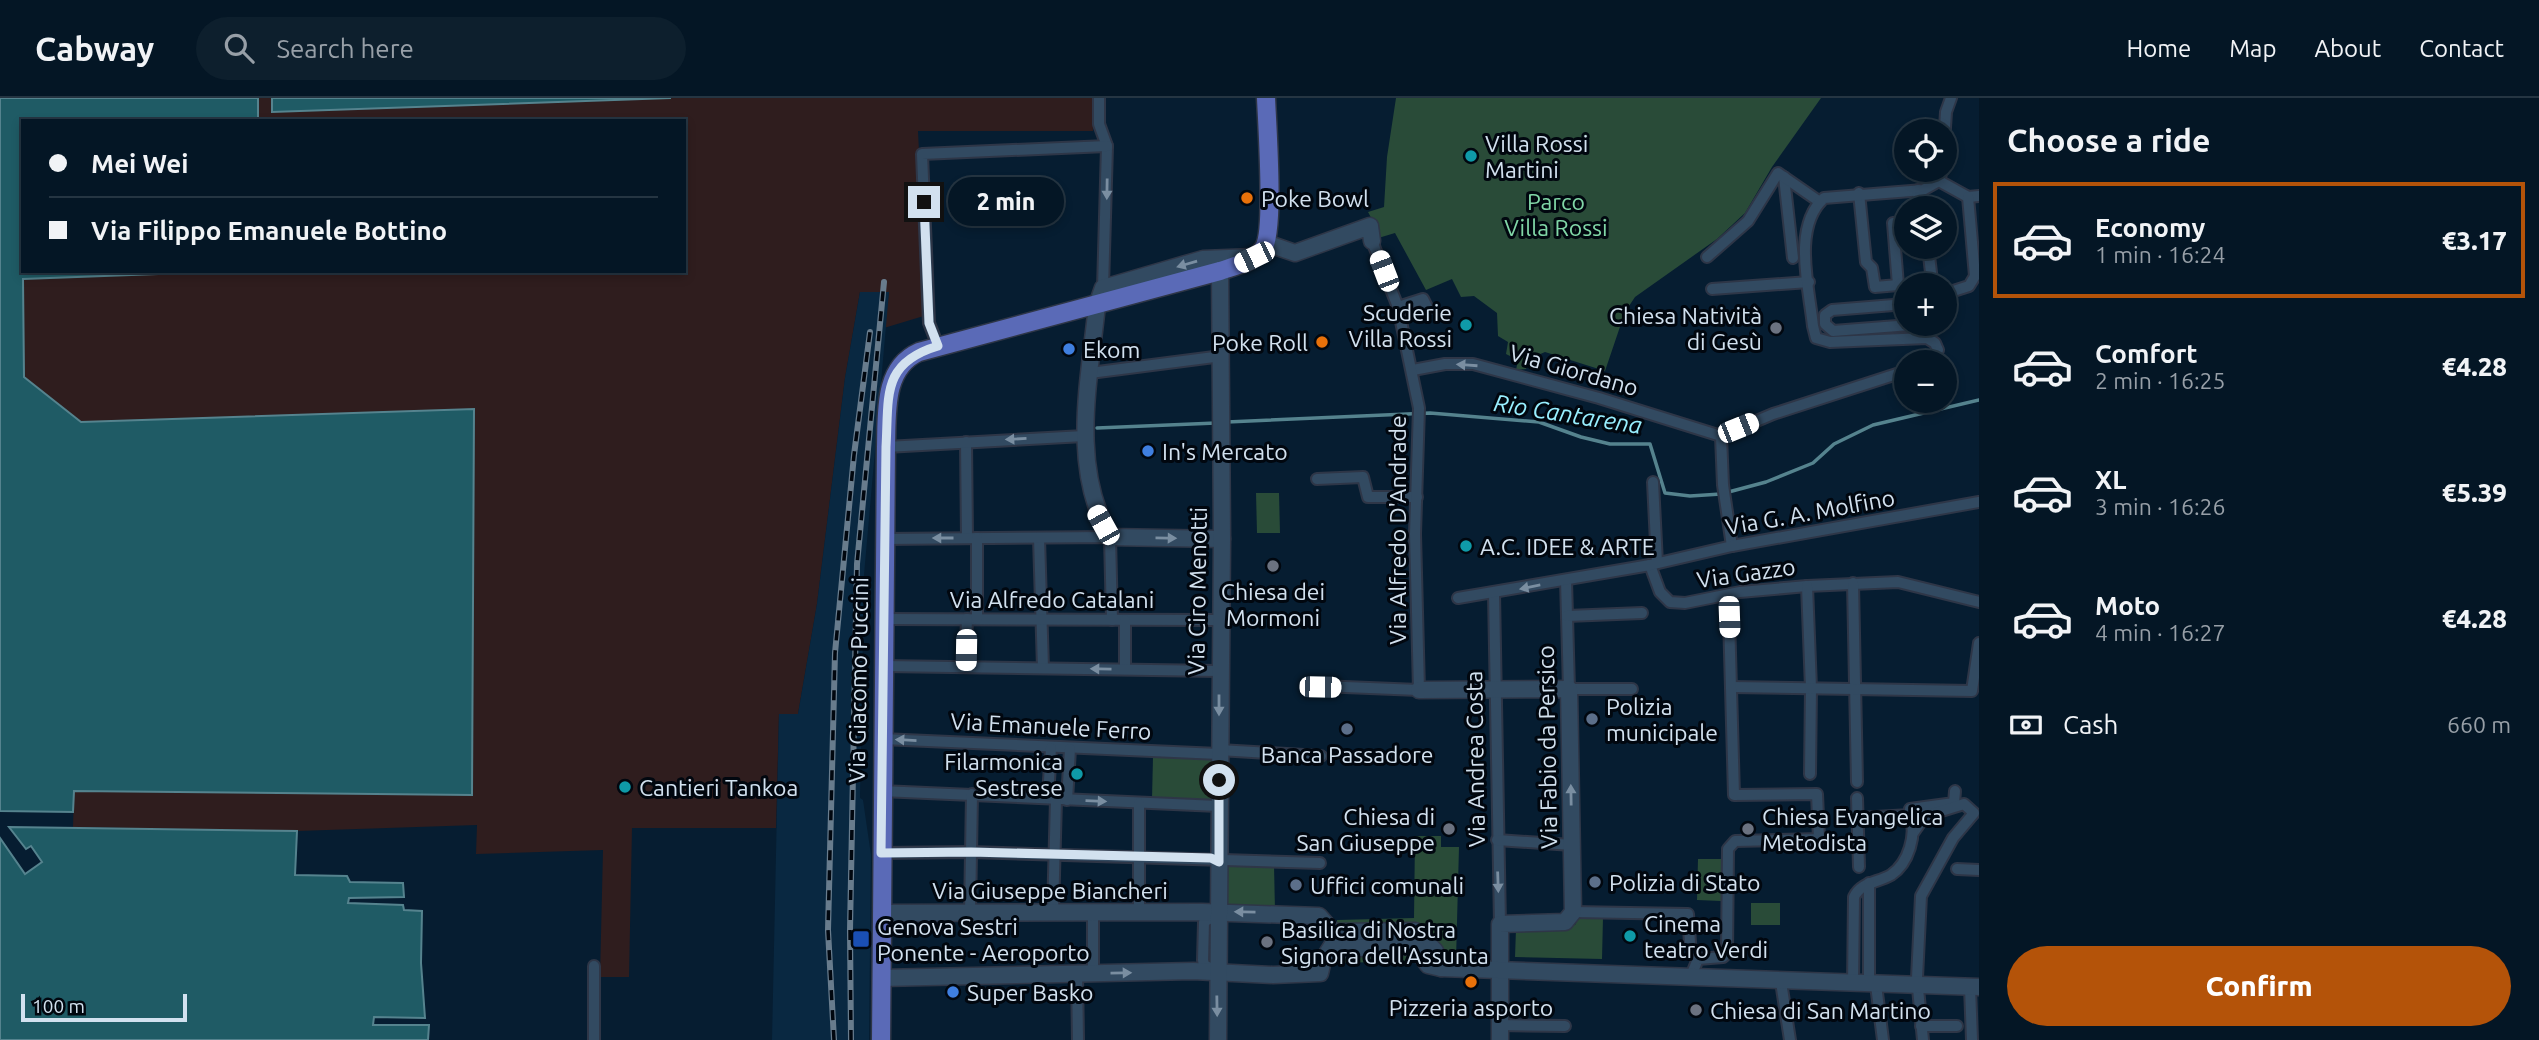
<!DOCTYPE html>
<html lang="en">
<head>
<meta charset="utf-8">
<style>
  :root { --surface:#041625; --page:#0d1f2d; --text:#f1f3f6; --muted:#979fa7; --line:#253542; --accent:#b45309 }
  body { margin:0; font-family:Ubuntu,sans-serif; background:var(--page); color:var(--text); height:100vh; display:flex; flex-direction:column; font-size:26px; white-space:nowrap }
  * { box-sizing:border-box; margin:0 }
  p { font-size:23px; color:var(--muted) }
  .icon { flex:none; width:38px; height:38px; fill:none; stroke:currentColor; stroke-width:2; stroke-linecap:round; stroke-linejoin:round }
  .map { position:relative; flex:1; overflow:hidden }
  .details { display:flex; flex-direction:column; background:var(--surface); width:560px }
  .details>* { flex:none }
  .top-card { position:absolute; left:21px; top:21px; width:665px; height:154px; border-radius:0px; box-shadow:0 4px 10px #0003,0 0 0 2px var(--line); display:grid; align-content:center; height:154px; padding:0 28px; background:var(--surface) }
  .controls { position:absolute; left:1894px; top:21px; display:grid; gap:14px }
  .controls a { display:grid; place-items:center; width:63px; height:63px; border-radius:50%; background:var(--surface); box-shadow:0 4px 10px #0003,0 0 0 2px var(--line); font-size:35px }
  .scale { position:absolute; left:21px; bottom:18px; width:166px; box-sizing:border-box; padding-left:7px; border:4px solid #d2e1ef; border-top:0; font-size:19px; line-height:24px; white-space:nowrap; color:#d2e1ef; -webkit-text-stroke:5px #01070f; paint-order:stroke }
  .end { position:absolute; width:32px; height:32px; margin:-16px; border:9px solid #d2e1ef; background:#111; box-shadow:0 0 0 4px #111 }
  .from { border-radius:50% }
  .bubble { position:absolute; height:49px; border-radius:24px; background:var(--surface); box-shadow:0 4px 10px #0003,0 0 0 2px var(--line); font-size:23px; font-weight:800; line-height:49px; text-align:center }
  .car { position:absolute; width:21px; height:42px; margin:-21px -10px; border-radius:9px; box-shadow:0 0 5px 2px #0007; background:linear-gradient(#fff 24%,#345 0 40%,#fff 0 76%,#345 0 86%,#fff 0) }
  .top-card b { display:flex; align-items:center; gap:24px; height:66px; font-size:26px }
  .top-card b+b { border-top:2px solid var(--line) }
  .top-card i { width:18px; height:18px; background:var(--text) }
  ul { padding:0; list-style:none }
  li { display:flex; align-items:center; gap:21px; height:116px; margin:0 14px 10px; padding:0 14px; border:4px solid transparent; border-radius:0px }
  li div { flex:1 }
  li b { display:block; font-size:26px }
  li em { font-style:normal; font-weight:800 }
  li.active { border-color:var(--accent) }
  li>.icon { width:63px; height:63px; stroke-width:1.5 }
  h2 { padding:0 28px; font-size:32px; line-height:84px }
  .pay { display:flex; align-items:center; gap:18px; height:77px; padding:0 28px; font-size:26px }
  .pay p { margin-inline-start:auto }
  .action { display:flex; gap:14px; margin-top:auto; padding:14px 28px }
  .action a { flex:1; height:80px; border-radius:42px; background:var(--accent); color:#fff; font-size:28px; font-weight:800; line-height:80px; text-align:center }
  header { display:flex; align-items:center; gap:42px; box-sizing:border-box; height:98px; padding:0 35px; background:var(--surface); border-bottom:2px solid var(--line) }
  header strong { font-size:33px }
  nav { display:flex; gap:38px; margin-inline-start:auto; font-size:24px }
  .search { width:490px; height:63px; background:var(--page); display:flex; align-items:center; gap:18px; box-sizing:border-box; padding:0 24px; border-radius:38px; color:var(--muted); font-size:26px }
  main { display:flex; flex:1; min-height:0 }
  .map>svg:first-child { display:block }
  .industrial { fill:#2f1d1e }
  .built { fill:#092841 }
  .green { fill:#294b38 }
  .water { fill:#1f5b65; stroke:#55838e; stroke-width:2 }
  .lines { fill:none; stroke-linecap:round; stroke-linejoin:round }
  .stream { stroke:#55838e; stroke-width:3.5 }
  .street-casing { stroke:#2e3647; stroke-width:14 }
  .secondary-casing { stroke:#2e3647; stroke-width:19 }
  .primary-casing { stroke:#2e3647; stroke-width:21 }
  .street { stroke:#324a61; stroke-width:10 }
  .secondary { stroke:#324a61; stroke-width:16 }
  .primary { stroke:#5a6ab7; stroke-width:18 }
  .rail-casing { stroke:#687c8d; stroke-width:6 }
  .rail { stroke:#01070f; stroke-width:3.5; stroke-dasharray:10; stroke-linecap:butt }
  .oneway { fill:#7a8ea1 }
  .route { stroke:#d2e1ef; stroke-width:9 }
  .culture-dot { fill:#0f9aa8; stroke:#01070f; stroke-width:2.5 }
  .food-dot { fill:#e8710a; stroke:#01070f; stroke-width:2.5 }
  .worship-dot { fill:#6b7280; stroke:#01070f; stroke-width:2.5 }
  .shop-dot { fill:#3f7fe0; stroke:#01070f; stroke-width:2.5 }
  .service-dot { fill:#5c6f8a; stroke:#01070f; stroke-width:2.5 }
  .transit-dot { fill:#1a4fb4; stroke:#01070f; stroke-width:2.5 }
  .labels { text-anchor:middle; dominant-baseline:central; stroke-width:6; stroke-linejoin:round; paint-order:stroke }
  .poi-label { font-size:23px; fill:#d2e1ef; stroke:#01070f; text-anchor:start }
  .park-label { font-size:23px; fill:#81d7a7; stroke:#01070f }
  .street-label { font-size:23px; fill:#d2e1ef; stroke:#01070f }
  .water-label { font-size:24px; font-style:italic; fill:#98efff; stroke:#01070f }
</style>
</head>
<body>
<header>
<strong>Cabway</strong>
<div class="search"><svg class="icon" aria-label="search" viewBox="0 0 24 24"><circle cx="10" cy="10" r="6"/><path d="M15 15l6 6"/></svg>Search here</div>
<nav><a>Home</a><a>Map</a><a>About</a><a>Contact</a></nav>
</header>
<main>
<div class="map">
<svg width="1979" height="942" viewBox="0 0 1979 942">
  <rect width="100%" height="100%" fill="#061d31"/>
  <!-- industrial -->
  <path class="industrial" d="M258,0h834l1,33h-175l9,184 -43,13 5,-36h-29l-15,86 -28,226 -19,110h-19l-3,114h-144l-3,149h-29l3,-127 -127,4 1,-29 -180,6 -224,-4 1,-36 398,4 2,-386 -393,13 -57,-45 -1,-98 217,-8h444v-150h-426z"/>
  <!-- built -->
  <path class="built" d="M860,194h29l-25,283 -4,223 3,2 8,55 -2,185h-97l7,-326h19l19,-110 28,-226z"/>
  <!-- green -->
  <g class="green">
    <path d="M1396,0h425l-49,69 -27,46 -28,26 -82,58 -10,15 -20,59 -60,-19 -16,7 -3,10 -10,1 2,-10 -12,-6 2,-12 -10,-6 -1,-23 -23,-17 -13,1 -9,-18 -26,11 -31,-57 -20,6v-14l-7,-13 16,-5 3,-50z"/>
    <path d="M1279,395l1,40h-23l-1,-40z"/>
    <path d="M1153,659l62,1 -1,42 -62,-1z"/>
    <path d="M1415,738h26v11h18l-3,113 -118,3 -1,-43 77,-2z"/>
    <path d="M1698,761h23v42l-24,-1z"/>
    <path d="M1223,766l51,1 1,46 -52,-1z"/>
    <rect x="1751" y="805" width="29" height="22"/>
    <path d="M1603,820l-1,41 -87,-2 1,-28 59,-4 3,-6z"/>
  </g>
  <!-- water -->
  <g class="water">
    <path d="M0,0h258v23h-235v150h217l-217,8 1,98 57,45 393,-13 -2,386 -398,-4 -1,21 -73,-1z"/>
    <path d="M272,0h399l-399,14z"/>
    <path d="M9,729l288,4 -2,44 52,1 3,6 53,1 1,14 -55,1 -1,5 55,2 1,5 18,1 -1,52 4,55 -51,-1 -1,8h56l-1,15h-428v-202l25,36 17,-12 -11,-16 -5,3z"/>
  </g>
  <g class="lines">
    <!-- stream -->
    <g class="stream">
      <path d="M1227,324l203,-9 109,9 42,15 29,7h40l15,49 25,3 31,-2 45,-12 47,-19 21,-19 39,-19 106,-25"/>
      <path d="M1097,330l119,-5"/>
    </g>
    <!-- street casing -->
    <g class="street-casing">
      <g id="street">
        <path d="M1099,0v26l8,22 -4,142"/>
        <path d="M1944,45l2,-31 5,-14"/>
        <path d="M1784,79l9,81"/>
        <path d="M1939,83l29,16 11,-1"/>
        <path d="M1918,92l1,18"/>
        <path d="M1859,95l7,69 6,6 3,19 23,-2 -5,-62 13,-1"/>
        <path d="M1928,149l4,34"/>
        <path d="M1707,159l41,-36 30,-48 42,29"/>
        <path d="M1712,191l97,-7"/>
        <path d="M1944,196l25,-8 6,-10 -7,-79"/>
        <path d="M1906,206l-74,6 -7,5v9l8,7 90,-7"/>
        <path d="M1398,209l25,-8 5,10"/>
        <path d="M938,248l-9,-23 -7,-169 185,-8"/>
        <path d="M1930,264l8,-12 -3,-7 -8,-5 -97,4 -14,-4 -3,-12c-4,-39 -21,-99 11,-128l99,-8 16,-9 3,-11"/>
        <path d="M1413,272l32,-6h28l126,34 122,38"/>
        <path d="M1090,275l132,-17"/>
        <path d="M1721,338l52,-22 133,-43"/>
        <path d="M1721,338l2,49 9,61"/>
        <path d="M966,344l1,96"/>
        <path d="M886,349l198,-11"/>
        <path d="M1317,381l46,-2 5,20h49"/>
        <path d="M1653,384l4,81"/>
        <path d="M1039,440l4,130"/>
        <path d="M885,441l225,-2 2,83"/>
        <path d="M1650,467l10,27 10,10 15,1 55,-11 67,-6 91,-4 81,20"/>
        <path d="M1566,482l3,109h63"/>
        <path d="M1853,485l4,199"/>
        <path d="M1807,488l4,102 -1,86"/>
        <path d="M1494,495l6,331"/>
        <path d="M1458,500l192,-33 82,-19 247,-44"/>
        <path d="M1567,518l75,-3"/>
        <path d="M884,521l335,1"/>
        <path d="M977,521v-81"/>
        <path d="M1125,522v49"/>
        <path d="M883,568l336,5"/>
        <path d="M965,569l2,-48"/>
        <path d="M1320,588l99,4 -4,-156 4,-126 -21,-101 -26,-66"/>
        <path d="M1731,589l241,4 7,-48"/>
        <path d="M882,641l337,15"/>
        <path d="M1219,652l102,6"/>
        <path d="M881,693l337,15"/>
        <path d="M1048,699l3,-49"/>
        <path d="M1857,700l2,69"/>
        <path d="M1067,702l3,-51"/>
        <path d="M1910,717v-6l44,-6 1,-12"/>
        <path d="M1913,735l12,-17 39,-12 10,9 -21,25 -32,58 -4,82 6,62"/>
        <path d="M1497,742l75,5"/>
        <path d="M881,755l90,-1 349,11"/>
        <path d="M1957,771l22,1"/>
        <path d="M1139,814v-109"/>
        <path d="M1573,814l115,2 2,29"/>
        <path d="M970,815l2,-119"/>
        <path d="M1053,815l3,-114"/>
        <path d="M1093,815v60"/>
        <path d="M1216,873l-12,-6 -1,-5 1,-38 13,-8"/>
        <path d="M1077,876l1,66"/>
        <path d="M1691,878l7,-17 25,-2 4,-4 1,-104 7,-8 84,-2 -2,-45 -83,1 -5,-178"/>
        <path d="M1781,884l9,58"/>
        <path d="M1853,887l1,-88c7,-15 23,-14 37,-22 18,-12 26,-41 19,-60l-52,3"/>
        <path d="M1869,887v-102"/>
        <path d="M1876,887l7,55"/>
        <path d="M1970,889l2,53"/>
        <path d="M1499,927l66,1"/>
        <path d="M1921,928h36"/>
        <path d="M594,942v-74"/>
      </g>
    </g>
    <!-- secondary casing -->
    <g class="secondary-casing">
      <g id="secondary">
        <path d="M1266,145l29,10 75,-27 2,15"/>
        <path d="M1222,441l-112,-2c-40,-71 -21,-154 -13,-232l6,-17 100,-29 51,-2"/>
        <path d="M1419,592l150,-1 4,223 -8,10 -65,2v116"/>
        <path d="M1333,834l82,-1 20,20 6,17"/>
        <path d="M1333,851l82,-3 13,19 13,3 538,19"/>
        <path d="M881,880l312,-7 80,4 47,-2 3,-13 12,-19 -2,-9 -14,-16 -117,-4 -320,1"/>
        <path d="M1218,942l4,-501 -2,-268"/>
      </g>
    </g>
    <!-- primary casing -->
    <g class="primary-casing">
      <path id="primary" d="M881,942l5,-593c1,-34 -3,-79 33,-95l301,-81c14,-5 34,-9 43,-22 12,-16 4,-125 3,-151"/>
    </g>
    <!-- street -->
    <use href="#street" class="street"/>
    <!-- secondary -->
    <use href="#secondary" class="secondary"/>
    <!-- primary -->
    <use href="#primary" class="primary"/>
    <!-- rail casing -->
    <g class="rail-casing">
      <g id="rail">
        <path d="M834,942l-6,-110 7,-277 19,-198 16,-123"/>
        <path d="M851,942l-1,-110 7,-366 27,-282"/>
      </g>
    </g>
    <!-- rail -->
    <use href="#rail" class="rail"/>
  </g>
  <!-- one-way arrows -->
  <defs><path id="oneway-solid" d="M-6-.8H1V-3.2L6.5 0L1 3.2V.8H-6Z" transform="scale(1.75)"/></defs>
  <g class="oneway">
    <use href="#oneway-solid" transform="translate(1107 91) rotate(91)"/>
    <use href="#oneway-solid" transform="translate(1187 166) rotate(164)"/>
    <use href="#oneway-solid" transform="translate(1467 267) rotate(-176)"/>
    <use href="#oneway-solid" transform="translate(1016 341) rotate(177)"/>
    <use href="#oneway-solid" transform="translate(943 440) rotate(180)"/>
    <use href="#oneway-solid" transform="translate(1166 440) rotate(1)"/>
    <use href="#oneway-solid" transform="translate(1530 489) rotate(169)"/>
    <use href="#oneway-solid" transform="translate(1101 571) rotate(-179)"/>
    <use href="#oneway-solid" transform="translate(1219 607) rotate(90)"/>
    <use href="#oneway-solid" transform="translate(906 642) rotate(-177)"/>
    <use href="#oneway-solid" transform="translate(1571 697) rotate(-91)"/>
    <use href="#oneway-solid" transform="translate(1096 703) rotate(2)"/>
    <use href="#oneway-solid" transform="translate(1498 784) rotate(88)"/>
    <use href="#oneway-solid" transform="translate(1245 814) rotate(-179)"/>
    <use href="#oneway-solid" transform="translate(1121 875) rotate(-1)"/>
    <use href="#oneway-solid" transform="translate(1217 908) rotate(89)"/>
  </g>
  <g class="lines">
    <!-- route -->
    <path class="route" d="M924,104l5,121 9,23c-57,17 -49,50 -52,101l-5,406 90,-1 240,6 8,4v-82"/>
  </g>
  <!-- markers -->
  <g class="culture-dot">
    <circle cx="1471" cy="58" r="7"/>
    <circle cx="1466" cy="227" r="7"/>
    <circle cx="1466" cy="448" r="7"/>
    <circle cx="1077" cy="676" r="7"/>
    <circle cx="625" cy="689" r="7"/>
    <circle cx="1630" cy="838" r="7"/>
  </g>
  <g class="food-dot">
    <circle cx="1247" cy="100" r="7"/>
    <circle cx="1322" cy="244" r="7"/>
    <circle cx="1471" cy="884" r="7"/>
  </g>
  <g class="worship-dot">
    <circle cx="1776" cy="230" r="7"/>
    <circle cx="1273" cy="468" r="7"/>
    <circle cx="1449" cy="731" r="7"/>
    <circle cx="1748" cy="731" r="7"/>
    <circle cx="1267" cy="844" r="7"/>
    <circle cx="1696" cy="912" r="7"/>
  </g>
  <g class="shop-dot">
    <circle cx="1069" cy="251" r="7"/>
    <circle cx="1148" cy="353" r="7"/>
    <circle cx="953" cy="894" r="7"/>
  </g>
  <g class="service-dot">
    <circle cx="1592" cy="621" r="7"/>
    <circle cx="1347" cy="631" r="7"/>
    <circle cx="1595" cy="784" r="7"/>
    <circle cx="1296" cy="787" r="7"/>
  </g>
  <rect class="transit-dot" x="852" y="832" width="18" height="18" rx="3.5"/>
  <g class="labels">
    <!-- poi labels -->
    <g class="poi-label">
      <text x="1485" y="45">Villa Rossi<tspan x="1485" dy="26">Martini</tspan></text>
      <text x="1261" y="100">Poke Bowl</text>
      <text x="1452" y="214" text-anchor="end">Scuderie<tspan x="1452" dy="26">Villa Rossi</tspan></text>
      <text x="1762" y="217" text-anchor="end">Chiesa Natività<tspan x="1762" dy="26">di Gesù</tspan></text>
      <text x="1308" y="244" text-anchor="end">Poke Roll</text>
      <text x="1083" y="251">Ekom</text>
      <text x="1162" y="353">In's Mercato</text>
      <text x="1480" y="448">A.C. IDEE &amp; ARTE</text>
      <text x="1273" y="493" text-anchor="middle">Chiesa dei<tspan x="1273" dy="26">Mormoni</tspan></text>
      <text x="1606" y="608">Polizia<tspan x="1606" dy="26">municipale</tspan></text>
      <text x="1347" y="656" text-anchor="middle">Banca Passadore</text>
      <text x="1063" y="663" text-anchor="end">Filarmonica<tspan x="1063" dy="26">Sestrese</tspan></text>
      <text x="639" y="689">Cantieri Tankoa</text>
      <text x="1435" y="718" text-anchor="end">Chiesa di<tspan x="1435" dy="26">San Giuseppe</tspan></text>
      <text x="1762" y="718">Chiesa Evangelica<tspan x="1762" dy="26">Metodista</tspan></text>
      <text x="1609" y="784">Polizia di Stato</text>
      <text x="1310" y="787">Uffici comunali</text>
      <text x="1644" y="825">Cinema<tspan x="1644" dy="26">teatro Verdi</tspan></text>
      <text x="877" y="828">Genova Sestri<tspan x="877" dy="26">Ponente - Aeroporto</tspan></text>
      <text x="1281" y="831">Basilica di Nostra<tspan x="1281" dy="26">Signora dell'Assunta</tspan></text>
      <text x="967" y="894">Super Basko</text>
      <text x="1471" y="909" text-anchor="middle">Pizzeria asporto</text>
      <text x="1710" y="912">Chiesa di San Martino</text>
    </g>
    <!-- park labels -->
    <g class="park-label">
      <text x="1556" y="103">Parco<tspan x="1556" dy="26">Villa Rossi</tspan></text>
    </g>
    <!-- street labels -->
    <g class="street-label">
      <text transform="translate(1574 272) rotate(16)">Via Giordano</text>
      <text transform="translate(1810 414) rotate(-10)">Via G. A. Molfino</text>
      <text transform="translate(1397 432) rotate(-90)">Via Alfredo D'Andrade</text>
      <text transform="translate(1746 475) rotate(-8)">Via Gazzo</text>
      <text transform="translate(1197 493) rotate(-89)">Via Ciro Menotti</text>
      <text x="1052" y="501">Via Alfredo Catalani</text>
      <text transform="translate(858 582) rotate(-89)">Via Giacomo Puccini</text>
      <text transform="translate(1051 628) rotate(3)">Via Emanuele Ferro</text>
      <text transform="translate(1547 649) rotate(-91)">Via Fabio da Persico</text>
      <text transform="translate(1475 661) rotate(-91)">Via Andrea Costa</text>
      <text x="1050" y="792">Via Giuseppe Biancheri</text>
    </g>
    <!-- water labels -->
    <g class="water-label">
      <text transform="translate(1568 316) rotate(9)">Rio Cantarena</text>
    </g>
  </g>
</svg>
<div class="controls">
<a><svg class="icon" aria-label="locate" viewBox="0 0 24 24"><circle cx="12" cy="12" r="6"/><path d="M12 2v4M12 18v4M2 12h4M18 12h4"/></svg></a>
<a><svg class="icon" aria-label="layers" viewBox="0 0 24 24"><path d="M12 4l9 5-9 5-9-5zM3 14l9 5 9-5"/></svg></a>
<a>+</a>
<a>−</a>
</div>
<div class="scale">100 m</div>
<i class="end from" style="left:1219px;top:682px"></i>
<i class="end" style="left:924px;top:104px"></i>
<div class="bubble" style="left:948px;top:79px;width:116px">2 min</div>
<i class="car" style="left:1254px;top:159px;rotate:244deg"></i>
<i class="car" style="left:1384px;top:173px;rotate:339deg"></i>
<i class="car" style="left:1738px;top:330px;rotate:68deg"></i>
<i class="car" style="left:1103px;top:427px;rotate:331deg"></i>
<i class="car" style="left:1729px;top:519px;rotate:178deg"></i>
<i class="car" style="left:966px;top:552px;rotate:181deg"></i>
<i class="car" style="left:1320px;top:589px;rotate:91deg"></i>
<div class="top-card">
<b><i class="from"></i>Mei Wei</b>
<b><i></i>Via Filippo Emanuele Bottino</b>
</div>
</div>
<section class="details">
<h2>Choose a ride</h2>
<ul>
<li class="active"><svg class="icon" aria-label="car" viewBox="0 0 24 24"><path d="M5 17H2v-5l4-1 3-4h7l3 4 3 1v5h-3M9 17h6M6 11h13"/><circle cx="7" cy="17" r="2"/><circle cx="17" cy="17" r="2"/></svg><div><b>Economy</b><p>1 min · 16:24</p></div><em>€3.17</em></li>
<li><svg class="icon" aria-label="car" viewBox="0 0 24 24"><path d="M5 17H2v-5l4-1 3-4h7l3 4 3 1v5h-3M9 17h6M6 11h13"/><circle cx="7" cy="17" r="2"/><circle cx="17" cy="17" r="2"/></svg><div><b>Comfort</b><p>2 min · 16:25</p></div><em>€4.28</em></li>
<li><svg class="icon" aria-label="car" viewBox="0 0 24 24"><path d="M5 17H2v-5l4-1 3-4h7l3 4 3 1v5h-3M9 17h6M6 11h13"/><circle cx="7" cy="17" r="2"/><circle cx="17" cy="17" r="2"/></svg><div><b>XL</b><p>3 min · 16:26</p></div><em>€5.39</em></li>
<li><svg class="icon" aria-label="car" viewBox="0 0 24 24"><path d="M5 17H2v-5l4-1 3-4h7l3 4 3 1v5h-3M9 17h6M6 11h13"/><circle cx="7" cy="17" r="2"/><circle cx="17" cy="17" r="2"/></svg><div><b>Moto</b><p>4 min · 16:27</p></div><em>€4.28</em></li>
</ul>
<div class="pay"><svg class="icon" aria-label="cash" viewBox="0 0 24 24"><path d="M3 7h18v10H3z"/><circle cx="12" cy="12" r="2"/></svg>Cash<p>660 m</p></div>
<div class="action"><a>Confirm</a></div>
</section>
</main>
</body>
</html>
